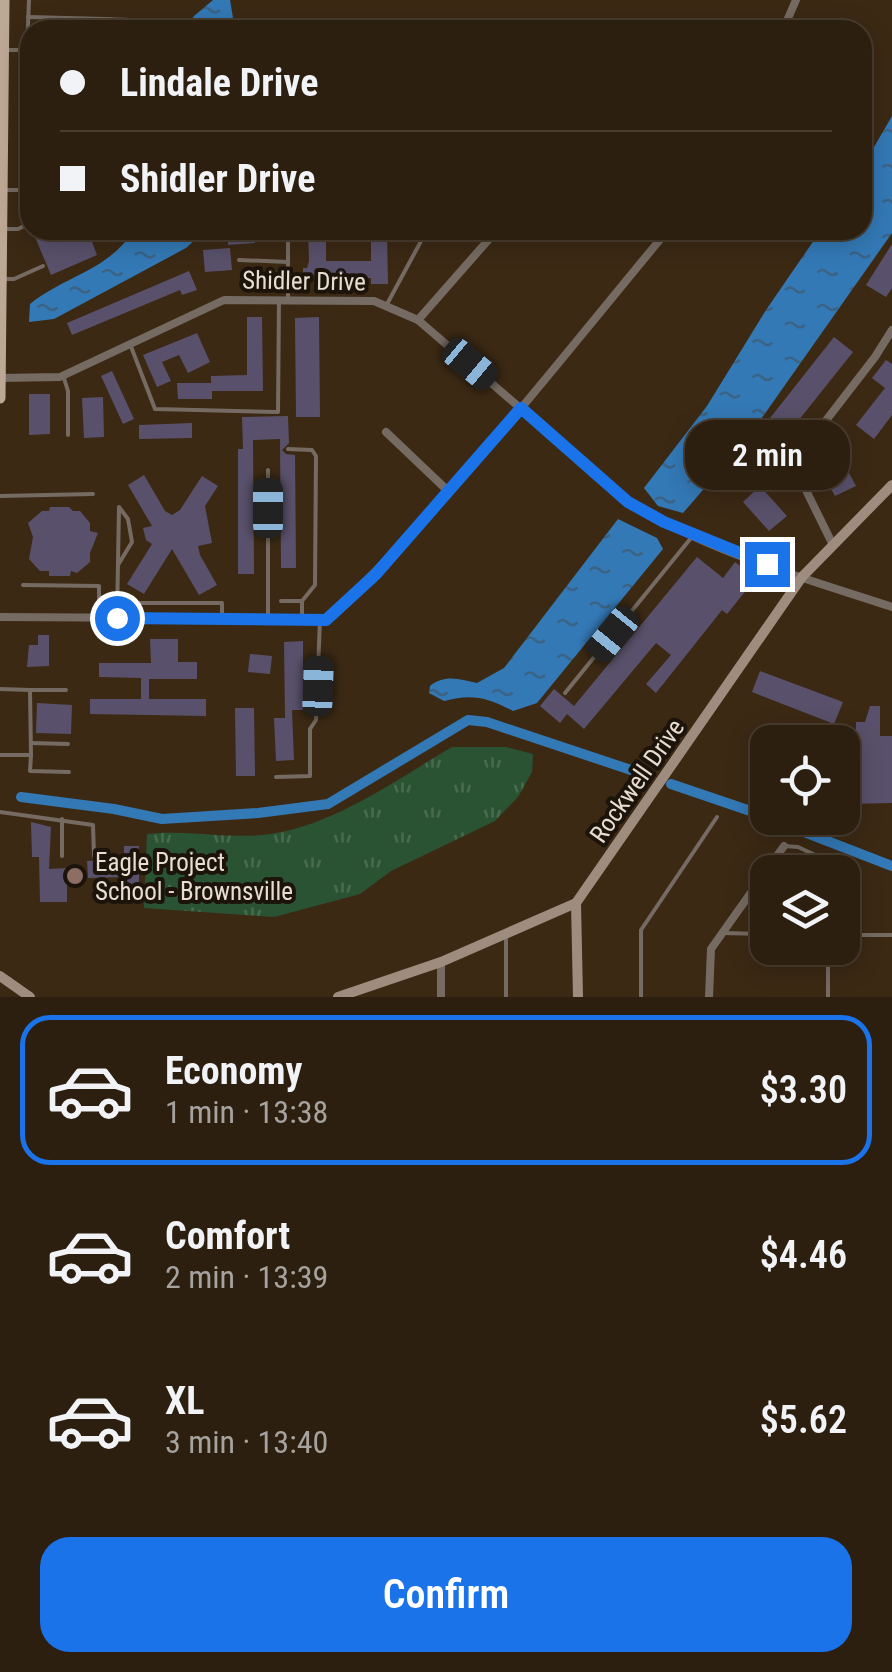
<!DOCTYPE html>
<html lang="en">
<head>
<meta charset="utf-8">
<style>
  :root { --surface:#2c1f0f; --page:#342718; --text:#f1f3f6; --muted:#a6a29e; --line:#483d2f; --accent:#1a73e8 }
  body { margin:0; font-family:"Roboto Condensed",sans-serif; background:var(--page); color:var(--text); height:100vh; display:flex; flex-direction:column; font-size:38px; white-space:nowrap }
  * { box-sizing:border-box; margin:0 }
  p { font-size:32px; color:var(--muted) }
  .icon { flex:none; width:55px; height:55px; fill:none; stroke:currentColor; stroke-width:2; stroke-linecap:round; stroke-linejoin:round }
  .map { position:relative; height:997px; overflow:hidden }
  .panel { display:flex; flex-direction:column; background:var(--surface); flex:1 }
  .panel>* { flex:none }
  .banner { position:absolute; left:20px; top:20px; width:852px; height:220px; border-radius:30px; box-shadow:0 5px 25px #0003,0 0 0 2px var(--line); display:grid; align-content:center; height:220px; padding:0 40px; background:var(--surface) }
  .fabs { position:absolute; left:750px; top:725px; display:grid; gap:20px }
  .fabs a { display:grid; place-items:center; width:110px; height:110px; border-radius:20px; background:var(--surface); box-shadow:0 5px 25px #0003,0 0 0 2px var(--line); font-size:50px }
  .end { position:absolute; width:45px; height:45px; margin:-22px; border:12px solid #1a73e8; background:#fff; box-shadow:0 0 0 5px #fff }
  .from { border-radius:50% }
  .bubble { position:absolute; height:70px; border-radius:30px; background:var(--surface); box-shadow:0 5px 25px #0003,0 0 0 2px var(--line); font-size:32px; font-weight:600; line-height:70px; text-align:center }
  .car { position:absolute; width:30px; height:60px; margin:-30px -15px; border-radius:12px; box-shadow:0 0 8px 2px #0007; background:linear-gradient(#222 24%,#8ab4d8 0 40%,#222 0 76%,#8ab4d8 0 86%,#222 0) }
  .banner b { display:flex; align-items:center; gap:35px; height:95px; font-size:38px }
  .banner b+b { border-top:2px solid var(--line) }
  .banner i { width:25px; height:25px; background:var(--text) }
  ul { padding:18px 0 0; list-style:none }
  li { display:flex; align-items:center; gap:30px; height:150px; margin:0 20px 15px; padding:0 20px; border:5px solid transparent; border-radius:30px }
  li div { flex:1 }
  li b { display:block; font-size:38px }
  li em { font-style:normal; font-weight:600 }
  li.current { border-color:var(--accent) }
  li>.icon { width:90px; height:90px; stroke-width:1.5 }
  .cta { display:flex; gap:20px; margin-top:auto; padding:20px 40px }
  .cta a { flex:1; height:115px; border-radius:30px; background:var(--accent); color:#fff; font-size:40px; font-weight:600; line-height:115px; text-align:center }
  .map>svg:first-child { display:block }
  .grass { fill:url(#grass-tufts) }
  .water { fill:url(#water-ripples) }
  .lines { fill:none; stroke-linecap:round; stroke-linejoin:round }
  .canal { stroke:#3379b6; stroke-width:10 }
  .building { fill:#59516b }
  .lane { stroke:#756b62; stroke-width:4 }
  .street { stroke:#756b62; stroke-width:8 }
  .secondary { stroke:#9e8d7f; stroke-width:10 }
  .primary { stroke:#bda895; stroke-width:11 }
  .route { stroke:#1a73e8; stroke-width:12 }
  .education-dot { fill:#8d6e63; stroke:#1c140b; stroke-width:4 }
  .labels { text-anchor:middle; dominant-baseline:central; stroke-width:8; stroke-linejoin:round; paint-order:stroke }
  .street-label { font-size:25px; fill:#e8ddd0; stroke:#1c140b }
  .poi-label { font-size:25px; fill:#e8ddd0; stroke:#1c140b; text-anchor:start }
</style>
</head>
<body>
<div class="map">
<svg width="892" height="997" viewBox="0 0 892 997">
  <defs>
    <pattern id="grass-tufts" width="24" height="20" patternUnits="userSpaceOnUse" patternTransform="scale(2.5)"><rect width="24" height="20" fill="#295333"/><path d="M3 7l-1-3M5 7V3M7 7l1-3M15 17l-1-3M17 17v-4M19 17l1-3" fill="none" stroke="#486b50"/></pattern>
    <pattern id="water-ripples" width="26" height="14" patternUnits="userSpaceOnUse" patternTransform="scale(2.5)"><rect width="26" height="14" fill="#3379b6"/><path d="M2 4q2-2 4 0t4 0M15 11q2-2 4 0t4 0" fill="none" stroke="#3b6386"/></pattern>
  </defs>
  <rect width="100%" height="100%" fill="#3b2914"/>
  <!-- grass -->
  <path class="grass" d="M452,747h54l27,7 -1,18 -14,25 -23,24 -104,50 -31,23 -86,23 -130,-9 3,-74c41,-5 82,6 124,0 65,-10 125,-54 181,-87z"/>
  <!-- water -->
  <g class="water">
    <path d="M213,0h17l5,30h-50l9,-14z"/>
    <path d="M892,116v117l-145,206 -64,74 -25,-7 -14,-18 63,-82 59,-96 55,-80h41l1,-64z"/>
    <path d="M135,230h71l-20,18 -132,71 -25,3 1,-18c38,-30 74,-31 105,-74z"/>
    <path d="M618,519l39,19 6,11 -126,154 -24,8c-24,-13 -41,-18 -69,-10l-15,-8 1,-7c14,-12 30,-7 47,-3l27,-15z"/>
  </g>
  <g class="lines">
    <!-- canal -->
    <g class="canal">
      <path d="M671,784l97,33"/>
      <path d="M21,797l93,12 48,10 96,-6 70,-9 140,-84 19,2 156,52"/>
      <path d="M768,818l124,48"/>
    </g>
  </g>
  <!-- building -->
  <g class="building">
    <path d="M51,230h69l-28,12 5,13 -46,20 -16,-38z"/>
    <path d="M227,230h27l1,13 -27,2z"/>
    <path d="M308,230h18v31h45v-28h16l1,51h-17v-6l-68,1v-11h4l2,-7z"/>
    <path d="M892,244v44l-6,9 -20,-12z"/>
    <path d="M230,248l2,22 -27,2 -2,-22z"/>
    <path d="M189,271l8,19 -15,5 -2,-5 -108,45 -5,-12z"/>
    <path d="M247,317h15l1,74h-51v8h-34l-1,-16h34v-7l36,-1z"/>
    <path d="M319,317l1,100h-24l-1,-99z"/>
    <path d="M197,333l13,29 -22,11 -9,-18 -17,7 9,19 -14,6 -14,-32z"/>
    <path d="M834,337l19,15 -98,123 -18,-15z"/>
    <path d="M886,360l6,4v51l-18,24 -18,-14 29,-37 -13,-10z"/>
    <path d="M112,371l22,48 -11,5 -22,-48z"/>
    <path d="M29,394h21v40l-21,1z"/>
    <path d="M103,397l1,40 -20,1 -2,-40z"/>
    <path d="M288,416l1,27 -7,7 4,4 9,1 1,113h-15l-1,-129 -27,1 1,134h-16v-125h5l-1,-32z"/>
    <path d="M192,423v15l-53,1v-14z"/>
    <path d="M836,449l20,37 -21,10 -20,-35z"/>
    <path d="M144,475l21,36 7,4 8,-5 22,-34 16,10 -13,20 7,37 -14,3 2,9 17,30 -18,10 -27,-46 -28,45 -17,-10 25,-40 -6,-4 -3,-12 9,-2 -24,-41z"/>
    <path d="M760,486l27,30 -18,15 -26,-29z"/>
    <path d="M50,507h19l4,4h7l10,12v8l8,2 -8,20v9l-13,11 -6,-2 -1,5h-21v-5h-9l-11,-12 4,-22 -5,-14 14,-12h7z"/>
    <path d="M697,557l26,21 12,-16 21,16 -29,36 -5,-4 -66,83 -10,-9 25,-29 -15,-12 -72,86 -17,-15 -7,9 -20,-17 14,-17 20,17z"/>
    <path d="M38,635h11v31l-22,1 2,-22h9z"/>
    <path d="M150,639h28v23h19v17h-48v20h57v17l-116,-2v-15h51v-21l-42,-1v-14h52z"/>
    <path d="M303,641v69h-11l2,50 -18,1 -2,-43h11l-1,-76z"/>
    <path d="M250,654l22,2 -2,18 -22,-2z"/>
    <path d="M760,671l83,31 -9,22 -82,-32z"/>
    <path d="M37,703l35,2 -1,29 -35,-1z"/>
    <path d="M870,706h10v30h12v67l-43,1 -1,-75h8v-7h9z"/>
    <path d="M235,708h19l1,68h-19z"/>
    <path d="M31,822l20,5 -2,42 18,-1v34h-27l-1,-45h-7z"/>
    <path d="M124,846h15v47h-16l1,-16 -36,1 -1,-17 37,-2z"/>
  </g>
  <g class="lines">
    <!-- lane -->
    <g class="lane">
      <path d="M29,0l-2,50h3"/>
      <path d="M28,17l78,2"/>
      <path d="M60,18v12"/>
      <path d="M106,30v-11l48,2"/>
      <path d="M8,50h19l3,32"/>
      <path d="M6,190h24"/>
      <path d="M6,229h12l12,-6"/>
      <path d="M288,230v69"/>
      <path d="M239,260l49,2"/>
      <path d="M5,279h9l29,-13"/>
      <path d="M386,306l41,-76"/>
      <path d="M130,344l25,65 123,3 1,-112"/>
      <path d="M63,375l5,16v44"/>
      <path d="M288,449l24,1 4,6 -1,129 -13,16v18"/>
      <path d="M0,496l93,-2"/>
      <path d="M23,585l76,1v32"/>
      <path d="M281,601h20"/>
      <path d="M117,603h105v15"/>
      <path d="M117,618l2,-111 9,12 4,23 -14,23"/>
      <path d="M268,619v-149"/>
      <path d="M0,689l30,1 1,65"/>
      <path d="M30,690h36"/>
      <path d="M565,693l126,-155"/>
      <path d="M31,743l37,1"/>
      <path d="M0,755h31l-1,16 39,1"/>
      <path d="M276,777l34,-1v-47l6,-9 4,-101"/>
      <path d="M0,812l93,13 1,31"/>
      <path d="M62,819v37"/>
      <path d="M784,846l14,1 30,14v11"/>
      <path d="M723,933l45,1"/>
      <path d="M842,935h50"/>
      <path d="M506,997v-59"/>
      <path d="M641,997v-67l76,-113"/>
      <path d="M828,997v-49"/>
    </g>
    <!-- street -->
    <g class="street">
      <path d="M783,30l13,-30"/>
      <path d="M418,320l79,-90"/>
      <path d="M0,378l60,-1 164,-77 150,1 44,19 210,181c79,51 176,77 264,106"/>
      <path d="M386,432l62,59"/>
      <path d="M832,543l-37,-75 2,-10 78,-101 17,-27"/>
      <path d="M0,617l327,2c125,-118 231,-257 341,-389"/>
      <path d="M441,997v-35"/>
      <path d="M709,997l2,-48 73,-103"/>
    </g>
    <!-- secondary -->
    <g class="secondary">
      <path d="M576,903l2,94"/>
      <path d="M0,976l30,21"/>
      <path d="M338,997l103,-35 135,-59 226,-326 90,-92"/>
    </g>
    <!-- primary -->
    <path class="primary" d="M0,398l4,-398"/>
  </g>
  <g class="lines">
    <!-- route -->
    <path class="route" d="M117,618l209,2 50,-46 145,-166 107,94 36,20 103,42"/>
  </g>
  <!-- markers -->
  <circle class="education-dot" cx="75" cy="876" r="10"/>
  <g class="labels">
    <!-- street labels -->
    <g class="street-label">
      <text transform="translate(304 281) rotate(1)">Shidler Drive</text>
      <text transform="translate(637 781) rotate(-55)">Rockwell Drive</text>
    </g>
    <!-- poi labels -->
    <g class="poi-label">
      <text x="95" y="862">Eagle Project<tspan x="95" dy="29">School - Brownsville</tspan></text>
    </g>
  </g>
</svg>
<div class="fabs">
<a><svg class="icon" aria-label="locate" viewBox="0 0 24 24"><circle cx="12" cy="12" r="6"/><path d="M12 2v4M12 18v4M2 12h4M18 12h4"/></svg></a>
<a><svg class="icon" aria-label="layers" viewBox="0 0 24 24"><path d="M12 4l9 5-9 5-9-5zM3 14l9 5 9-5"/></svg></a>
</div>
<i class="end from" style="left:117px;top:618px"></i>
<i class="end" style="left:767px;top:564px"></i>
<div class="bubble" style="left:685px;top:420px;width:165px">2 min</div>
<i class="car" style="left:470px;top:364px;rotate:130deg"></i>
<i class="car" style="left:268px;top:508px;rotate:0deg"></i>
<i class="car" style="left:613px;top:634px;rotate:219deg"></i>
<i class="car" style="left:318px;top:686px;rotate:2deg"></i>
<div class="banner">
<b><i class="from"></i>Lindale Drive</b>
<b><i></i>Shidler Drive</b>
</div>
</div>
<section class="panel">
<ul>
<li class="current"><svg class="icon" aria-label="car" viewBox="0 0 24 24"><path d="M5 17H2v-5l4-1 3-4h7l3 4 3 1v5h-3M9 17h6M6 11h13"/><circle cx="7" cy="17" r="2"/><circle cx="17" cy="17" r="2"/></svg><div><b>Economy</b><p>1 min · 13:38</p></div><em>$3.30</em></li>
<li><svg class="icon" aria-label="car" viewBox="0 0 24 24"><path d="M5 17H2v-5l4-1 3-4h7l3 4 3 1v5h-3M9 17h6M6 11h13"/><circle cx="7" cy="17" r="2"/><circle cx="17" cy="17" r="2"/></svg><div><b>Comfort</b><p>2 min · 13:39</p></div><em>$4.46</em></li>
<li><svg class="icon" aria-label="car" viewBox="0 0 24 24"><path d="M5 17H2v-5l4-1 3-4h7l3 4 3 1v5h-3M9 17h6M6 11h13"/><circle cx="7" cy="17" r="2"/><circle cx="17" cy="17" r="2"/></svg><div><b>XL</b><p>3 min · 13:40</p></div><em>$5.62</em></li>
</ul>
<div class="cta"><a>Confirm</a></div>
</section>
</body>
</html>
